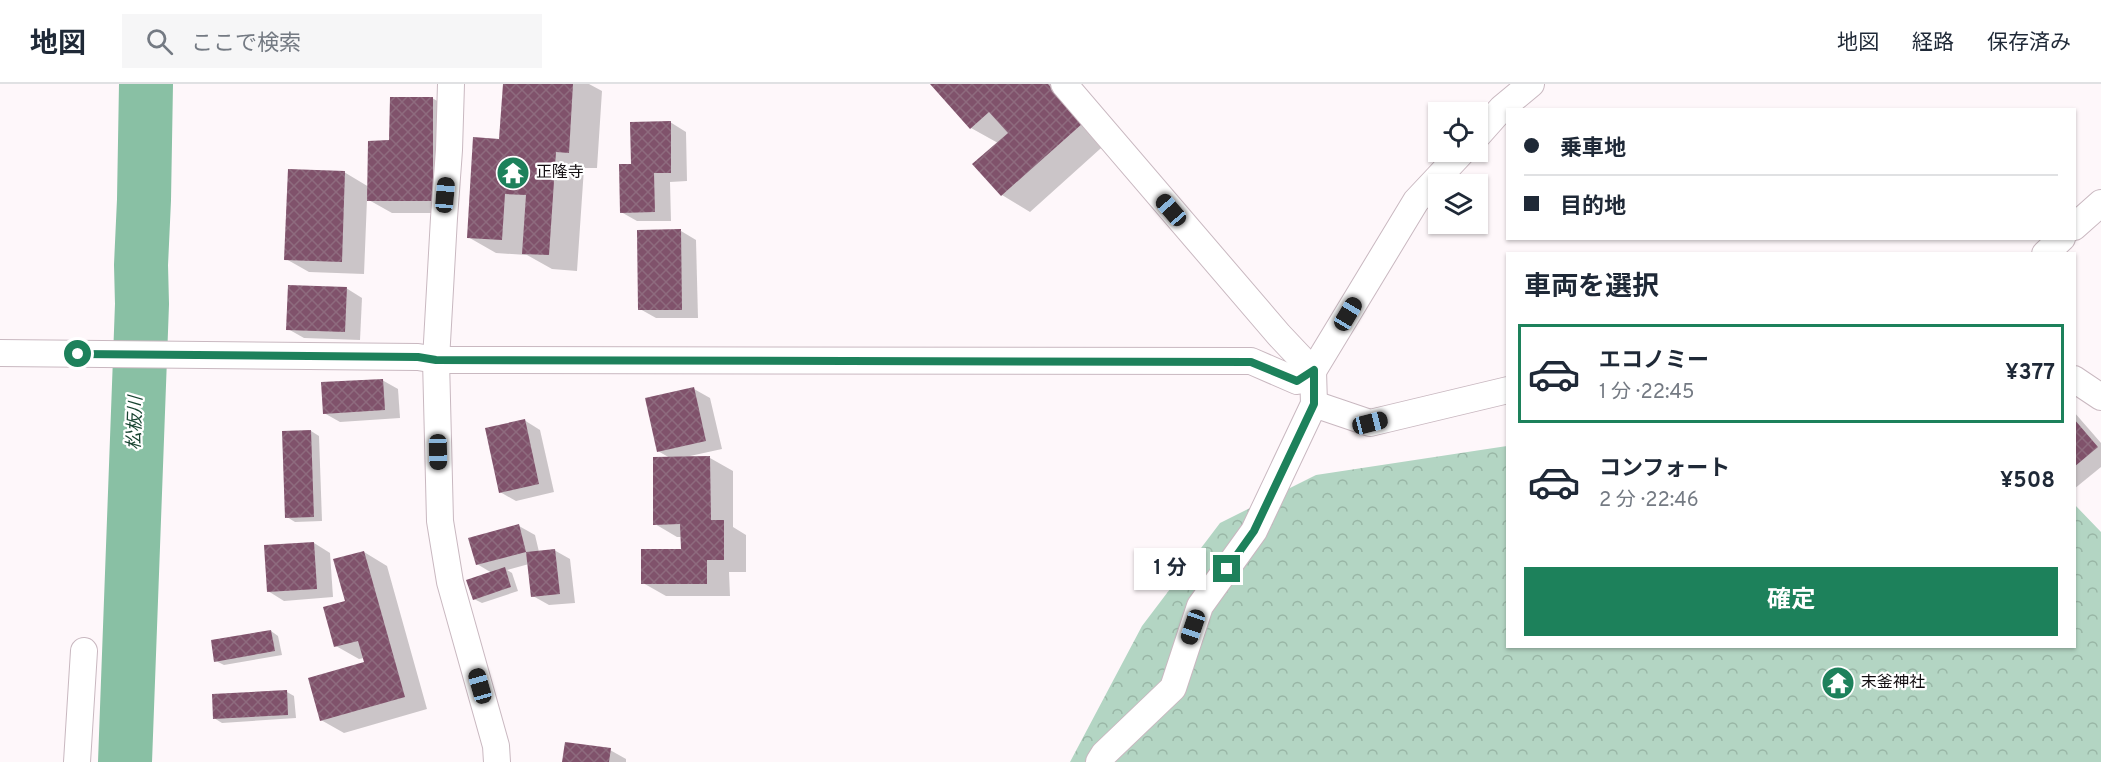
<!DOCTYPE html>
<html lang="ja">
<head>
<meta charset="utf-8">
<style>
  :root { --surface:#fff; --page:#f6f6f7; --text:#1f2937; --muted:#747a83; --line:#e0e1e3; --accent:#1d815b }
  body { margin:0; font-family:Overpass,"Noto Sans JP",sans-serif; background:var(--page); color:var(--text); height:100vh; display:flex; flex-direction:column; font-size:22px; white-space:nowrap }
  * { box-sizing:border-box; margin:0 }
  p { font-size:20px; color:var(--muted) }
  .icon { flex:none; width:33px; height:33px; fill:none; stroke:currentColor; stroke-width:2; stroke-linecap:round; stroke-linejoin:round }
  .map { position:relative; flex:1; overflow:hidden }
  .drawer { position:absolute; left:1506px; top:168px; width:570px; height:396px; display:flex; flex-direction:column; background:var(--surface); border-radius:0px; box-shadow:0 2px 4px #0004 }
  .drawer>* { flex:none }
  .hud { position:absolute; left:1506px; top:24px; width:570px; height:132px; border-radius:0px; box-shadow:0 2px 4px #0004; display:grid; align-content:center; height:132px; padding:0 18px; background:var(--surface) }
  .controls { position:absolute; left:1428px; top:18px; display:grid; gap:12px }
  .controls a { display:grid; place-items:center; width:60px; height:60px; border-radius:0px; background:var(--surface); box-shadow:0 2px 4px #0004; font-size:30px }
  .end { position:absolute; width:27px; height:27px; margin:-14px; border:8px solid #1d815b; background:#fff; box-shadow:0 0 0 3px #fff }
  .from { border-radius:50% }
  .bubble { position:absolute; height:42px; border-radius:0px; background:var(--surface); box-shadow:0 2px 4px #0004; font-size:20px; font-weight:700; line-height:42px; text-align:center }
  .car { position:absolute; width:18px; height:36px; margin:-18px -9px; border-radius:8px; box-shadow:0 0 4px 2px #0007; background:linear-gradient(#222 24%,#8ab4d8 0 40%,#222 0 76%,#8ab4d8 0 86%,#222 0) }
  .hud b { display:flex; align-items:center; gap:21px; height:57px; font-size:22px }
  .hud b+b { border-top:2px solid var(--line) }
  .hud i { width:15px; height:15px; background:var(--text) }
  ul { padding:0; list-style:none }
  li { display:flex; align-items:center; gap:18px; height:99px; margin:0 12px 9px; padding:0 6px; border:3px solid transparent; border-radius:0px }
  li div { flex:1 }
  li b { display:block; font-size:22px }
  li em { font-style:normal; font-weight:700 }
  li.on { border-color:var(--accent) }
  li>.icon { width:54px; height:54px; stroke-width:1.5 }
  h2 { padding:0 18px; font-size:27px; line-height:72px }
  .button { display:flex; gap:12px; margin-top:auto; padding:12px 18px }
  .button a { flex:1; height:69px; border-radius:0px; background:var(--accent); color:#fff; font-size:24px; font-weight:700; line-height:69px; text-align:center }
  header { display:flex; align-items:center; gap:36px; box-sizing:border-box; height:84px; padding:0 30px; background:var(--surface); border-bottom:2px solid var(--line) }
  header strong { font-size:28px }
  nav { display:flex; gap:33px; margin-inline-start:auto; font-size:21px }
  .search { width:420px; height:54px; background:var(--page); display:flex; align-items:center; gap:15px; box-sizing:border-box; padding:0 21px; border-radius:0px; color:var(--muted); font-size:22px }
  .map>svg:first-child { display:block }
  .forest { fill:url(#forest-crowns) }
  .shadow { fill:#0003 }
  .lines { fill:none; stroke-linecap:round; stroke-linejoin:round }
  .river { stroke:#89c0a4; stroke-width:54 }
  .building { fill:url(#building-cross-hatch) }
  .street-casing { stroke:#c9b8c0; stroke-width:28 }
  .street { stroke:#fff; stroke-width:26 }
  .route { stroke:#1d815b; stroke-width:8 }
  .labels { text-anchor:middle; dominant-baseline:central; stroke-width:4.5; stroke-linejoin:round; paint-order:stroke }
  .poi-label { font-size:16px; fill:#130e11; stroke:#fff; text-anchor:start }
  .water-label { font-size:18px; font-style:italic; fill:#194532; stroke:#fff }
</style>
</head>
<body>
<header>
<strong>地図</strong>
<div class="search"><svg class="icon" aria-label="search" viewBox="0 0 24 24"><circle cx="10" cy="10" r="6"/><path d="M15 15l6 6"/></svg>ここで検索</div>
<nav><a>地図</a><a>経路</a><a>保存済み</a></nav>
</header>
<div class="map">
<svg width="2101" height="678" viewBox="0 0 2101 678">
  <defs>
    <pattern id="forest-crowns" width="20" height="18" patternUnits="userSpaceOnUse" patternTransform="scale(1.5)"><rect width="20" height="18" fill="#b3d5c3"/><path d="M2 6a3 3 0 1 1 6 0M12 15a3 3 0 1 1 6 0" fill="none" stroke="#99b6a6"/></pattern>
    <pattern id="building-cross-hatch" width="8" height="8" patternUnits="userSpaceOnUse" patternTransform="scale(1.5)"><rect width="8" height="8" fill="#80526b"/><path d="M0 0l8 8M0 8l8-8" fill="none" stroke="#8e6b7e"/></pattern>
  </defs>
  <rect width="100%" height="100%" fill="#fef7fa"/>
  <!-- forest -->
  <path class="forest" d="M1507,362l1,200h566l1,-141 26,27v230h-1031l72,-136 78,-103 96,-48z"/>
  <!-- shadow -->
  <g class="shadow">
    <path d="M504,0h85l13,7 -5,77h-13l-7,103 -25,-2 -25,-14 -31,-2 -28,-16 33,-96z"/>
    <path d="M932,0h129l49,56 -80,72 -28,-17 -28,-31 24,-21 -27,-15z"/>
    <path d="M432,14l23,13v102h-63l-25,-14 -3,75 -55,-2 -23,-13 58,-87 25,15 22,-45z"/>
    <path d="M670,38l16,10 1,49 -17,1 1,39h-34l-16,-9 11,-46z"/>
    <path d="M681,147l15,9 2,78h-42l-16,-9z"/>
    <path d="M346,204l16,10 -2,42 -56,-2 -16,-9z"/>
    <path d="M382,296l16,9 2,29 -60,4 -16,-9z"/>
    <path d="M694,305l16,9 12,51 -32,7 20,2 23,13v56l13,8v37h-17l1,24h-64l-23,-13 39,-33v-13h-5l-22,-13 15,-66 -12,-7z"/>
    <path d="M2074,328l27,31v24l-27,22z"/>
    <path d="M524,336l16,10 14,62 -38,9 -16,-9z"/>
    <path d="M311,347l8,5 3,85 -27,1 -8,-5z"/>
    <path d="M519,442l16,9 4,17 15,-2 16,9 5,44 -26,2 -16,-9 -4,-32 -22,6 5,3 6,18 -36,12 -8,-4 18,-26 -15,-9z"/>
    <path d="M314,459l16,10 3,44 -49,4 -16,-10z"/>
    <path d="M364,468l23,14 40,143 -83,24 -23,-13 45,-57 -2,-5 -5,1 -23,-13 11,-44z"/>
    <path d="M271,547l7,5 4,19 -58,10 -8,-4z"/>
    <path d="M287,608l7,4 2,22 -74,5 -8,-5z"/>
    <path d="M610,666l16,9v3h-62z"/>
  </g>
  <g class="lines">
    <!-- river -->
    <path class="river" d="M125,678l17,-458 -1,-39 3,-65 2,-116"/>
  </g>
  <!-- building -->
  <g class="building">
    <path d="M503,0h70l-4,69 -13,-1 -7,103 -27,-1 4,-59 -21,-1 -3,46 -35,-2 6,-101 26,2z"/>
    <path d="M930,0h118l35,39 -82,73 -29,-32 36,-31 -19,-21 -19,17z"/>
    <path d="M390,13h43v104h-66l1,-60 21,-1z"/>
    <path d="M671,37v52h-17l1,39 -35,1 -1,-49h12l-1,-42z"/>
    <path d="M288,85l57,2 -3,91 -58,-2z"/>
    <path d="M681,145l1,81h-44l-1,-80z"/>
    <path d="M288,201l59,2 -2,45 -59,-2z"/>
    <path d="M383,295l2,31 -62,4 -2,-32z"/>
    <path d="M694,303l12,54 -49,11 -12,-54z"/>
    <path d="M525,335l14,65 -40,9 -14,-65z"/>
    <path d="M2074,335l24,28 -24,20z"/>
    <path d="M311,346l3,87 -29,1 -3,-87z"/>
    <path d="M710,372l1,64h13v40h-17v24h-66v-35h40l-1,-25 -27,1v-68z"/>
    <path d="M519,440l7,28 -50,13 -8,-27z"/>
    <path d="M314,458l3,47 -50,3 -3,-47z"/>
    <path d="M555,465l5,45 -29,3 -5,-45z"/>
    <path d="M364,467l41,146 -85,24 -12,-43 56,-16 -6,-21 -24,6 -11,-40 22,-6 -12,-42z"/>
    <path d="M505,483l6,20 -38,13 -7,-20z"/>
    <path d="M271,546l4,21 -61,11 -3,-22z"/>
    <path d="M287,606l1,25 -75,4 -1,-25z"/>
    <path d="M565,658l46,6 -2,14h-47z"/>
  </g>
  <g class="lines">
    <!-- street casing -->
    <g class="street-casing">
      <g id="street">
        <path d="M451,0l-2,66 -5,68 -8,142 4,161 10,61 46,164 1,16"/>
        <path d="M1064,0l215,251 34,36 1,33 -60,127 -54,75 -27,82 -69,66 -5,8"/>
        <path d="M1478,51l24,-27 29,-24"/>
        <path d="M2074,143l27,-24"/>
        <path d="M2045,170l17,-16"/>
        <path d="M0,269l418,4 18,3 815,1 46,20 16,-10 103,-170 46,-49"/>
        <path d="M2074,295l27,18"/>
        <path d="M1314,320l56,19 138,-33"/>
        <path d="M77,678l7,-111"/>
      </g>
    </g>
    <!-- street -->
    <use href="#street" class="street"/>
  </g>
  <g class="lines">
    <!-- route -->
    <path class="route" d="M78,270l340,3 18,3 815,2 46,19 17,-11v34l-60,127 -27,38"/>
  </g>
  <!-- icons -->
  <defs>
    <g id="temple-disc" transform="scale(1.725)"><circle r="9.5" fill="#1d815b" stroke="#fff"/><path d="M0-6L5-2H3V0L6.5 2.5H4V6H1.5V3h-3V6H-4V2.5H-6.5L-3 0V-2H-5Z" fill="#fff"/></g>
  </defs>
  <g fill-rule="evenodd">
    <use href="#temple-disc" x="513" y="89"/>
    <use href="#temple-disc" x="1838" y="599"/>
  </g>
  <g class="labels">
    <!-- poi labels -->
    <g class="poi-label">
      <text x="536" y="89">正隆寺</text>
      <text x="1861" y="599">末釜神社</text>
    </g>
    <!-- water labels -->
    <g class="water-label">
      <text transform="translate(136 339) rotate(-88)">松板川</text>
    </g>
  </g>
</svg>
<div class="controls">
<a><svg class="icon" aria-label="locate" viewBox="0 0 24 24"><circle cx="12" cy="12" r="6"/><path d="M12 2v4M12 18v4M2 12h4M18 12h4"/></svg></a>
<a><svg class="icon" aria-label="layers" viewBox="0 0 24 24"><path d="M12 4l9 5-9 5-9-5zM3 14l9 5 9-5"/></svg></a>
</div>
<i class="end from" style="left:78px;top:270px"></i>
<i class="end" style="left:1227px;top:485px"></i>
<div class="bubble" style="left:1134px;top:464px;width:72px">1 分</div>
<i class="car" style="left:445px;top:111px;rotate:5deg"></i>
<i class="car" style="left:1171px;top:126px;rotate:319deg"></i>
<i class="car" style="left:1348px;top:230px;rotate:31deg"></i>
<i class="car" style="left:1370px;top:339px;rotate:76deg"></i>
<i class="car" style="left:438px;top:368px;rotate:179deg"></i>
<i class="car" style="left:1193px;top:543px;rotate:199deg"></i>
<i class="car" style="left:480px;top:602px;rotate:344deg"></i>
<div class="hud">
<b><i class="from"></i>乗車地</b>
<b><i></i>目的地</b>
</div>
<section class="drawer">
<h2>車両を選択</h2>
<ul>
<li class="on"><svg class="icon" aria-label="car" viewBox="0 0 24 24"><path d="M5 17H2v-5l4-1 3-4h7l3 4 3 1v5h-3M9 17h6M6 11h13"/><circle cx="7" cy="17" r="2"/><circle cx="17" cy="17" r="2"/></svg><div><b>エコノミー</b><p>1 分 · 22:45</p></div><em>¥377</em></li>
<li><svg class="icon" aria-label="car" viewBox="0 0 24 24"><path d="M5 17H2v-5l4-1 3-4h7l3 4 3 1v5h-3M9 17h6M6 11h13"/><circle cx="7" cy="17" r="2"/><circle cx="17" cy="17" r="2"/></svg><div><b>コンフォート</b><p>2 分 · 22:46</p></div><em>¥508</em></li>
</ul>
<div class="button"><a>確定</a></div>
</section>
</div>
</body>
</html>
